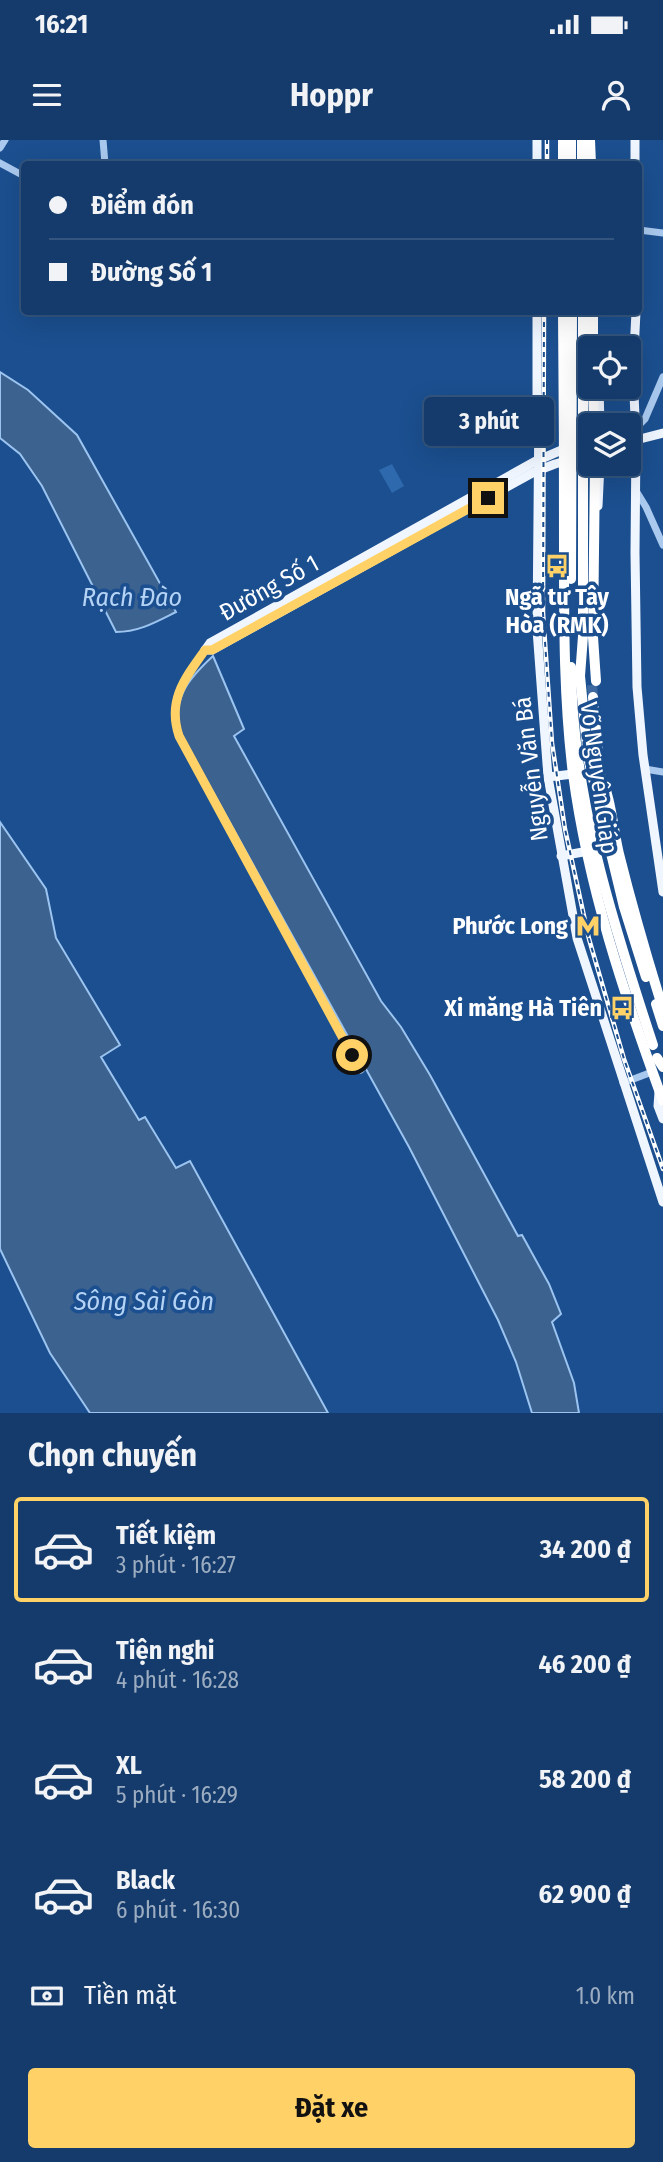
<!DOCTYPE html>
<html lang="vi">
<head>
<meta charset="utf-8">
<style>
  :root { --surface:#143b6b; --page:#214673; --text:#f1f3f6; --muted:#9dadc1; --line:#33557e; --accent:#ffd166 }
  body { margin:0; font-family:"Fira Sans Condensed",sans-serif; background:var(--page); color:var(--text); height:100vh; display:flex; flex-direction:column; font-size:26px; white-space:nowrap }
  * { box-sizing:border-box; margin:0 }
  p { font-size:23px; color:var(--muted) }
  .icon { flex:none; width:38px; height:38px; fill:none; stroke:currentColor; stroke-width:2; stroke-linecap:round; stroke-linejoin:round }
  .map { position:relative; height:1273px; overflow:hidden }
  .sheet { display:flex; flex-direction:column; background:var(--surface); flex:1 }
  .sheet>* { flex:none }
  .top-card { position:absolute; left:21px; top:21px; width:621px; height:154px; border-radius:7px; box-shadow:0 7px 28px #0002,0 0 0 2px var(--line); display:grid; align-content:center; height:154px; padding:0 28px; background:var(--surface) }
  .tools { position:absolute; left:578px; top:196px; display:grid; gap:14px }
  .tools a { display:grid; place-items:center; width:63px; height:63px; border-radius:7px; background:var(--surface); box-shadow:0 7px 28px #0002,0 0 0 2px var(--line); font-size:35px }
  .end { position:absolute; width:32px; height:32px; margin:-16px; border:9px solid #ffd166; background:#111; box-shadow:0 0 0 4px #111 }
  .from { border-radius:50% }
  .bubble { position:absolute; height:49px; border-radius:7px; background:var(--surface); box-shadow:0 7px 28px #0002,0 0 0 2px var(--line); font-size:23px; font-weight:700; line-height:49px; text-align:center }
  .top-card b { display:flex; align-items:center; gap:24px; height:66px; font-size:26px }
  .top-card b+b { border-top:2px solid var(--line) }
  .top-card i { width:18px; height:18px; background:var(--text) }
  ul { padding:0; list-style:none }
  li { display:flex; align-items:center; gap:21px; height:105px; margin:0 14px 10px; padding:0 14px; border:4px solid transparent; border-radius:7px }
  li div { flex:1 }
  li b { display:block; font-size:26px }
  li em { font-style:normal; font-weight:700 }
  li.selected { border-color:var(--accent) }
  li>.icon { width:63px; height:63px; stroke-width:1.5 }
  h2 { padding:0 28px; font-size:32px; line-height:84px }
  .pay { display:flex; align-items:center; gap:18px; height:77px; padding:0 28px; font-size:26px }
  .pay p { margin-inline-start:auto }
  .button { display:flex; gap:14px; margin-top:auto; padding:14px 28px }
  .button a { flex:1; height:80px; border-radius:7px; background:var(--accent); color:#111; font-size:28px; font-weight:700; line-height:80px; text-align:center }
  .status { display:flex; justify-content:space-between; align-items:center; height:49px; padding:0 35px; background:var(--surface); direction:ltr }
  .status svg { height:19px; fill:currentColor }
  header { display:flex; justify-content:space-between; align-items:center; height:91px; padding:0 28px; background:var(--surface); font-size:32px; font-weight:700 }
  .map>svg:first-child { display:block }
  .green { fill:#2e69ad }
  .water { fill:#3c6290; stroke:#9cc4f0; stroke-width:2 }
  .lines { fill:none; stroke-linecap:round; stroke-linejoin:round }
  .highway-tunnel { stroke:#3d69a0; stroke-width:10; stroke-dasharray:10 5; stroke-linecap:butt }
  .minor { stroke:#a9c9ee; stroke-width:7 }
  .major { stroke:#f0f6ff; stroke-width:9 }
  .highway { stroke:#fff; stroke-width:10 }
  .rail-casing { stroke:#fff; stroke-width:4.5 }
  .rail { stroke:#1b4f8f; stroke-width:2; stroke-dasharray:5; stroke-linecap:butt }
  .route { stroke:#ffd166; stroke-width:9 }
  .labels { text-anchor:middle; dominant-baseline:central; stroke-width:7; stroke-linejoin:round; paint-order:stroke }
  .street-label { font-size:24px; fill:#fff; stroke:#1b4f8f }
  .poi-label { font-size:24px; font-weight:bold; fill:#fff; stroke:#1b4f8f; text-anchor:end }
  .water-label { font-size:26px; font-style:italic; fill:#b5d3f5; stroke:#1b4f8f }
</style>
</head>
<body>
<div class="status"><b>16:21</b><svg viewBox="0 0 49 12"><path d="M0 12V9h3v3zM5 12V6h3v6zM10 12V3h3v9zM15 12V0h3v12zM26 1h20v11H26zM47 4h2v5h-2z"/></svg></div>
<header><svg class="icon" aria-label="menu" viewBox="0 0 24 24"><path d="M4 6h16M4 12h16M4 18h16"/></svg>Hoppr<svg class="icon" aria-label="person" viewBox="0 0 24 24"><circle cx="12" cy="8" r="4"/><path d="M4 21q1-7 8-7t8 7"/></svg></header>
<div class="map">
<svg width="663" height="1273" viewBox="0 0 663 1273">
  <rect width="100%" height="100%" fill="#1b4f8f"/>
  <!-- green -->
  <path class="green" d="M392,324l12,22 -12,7 -13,-23z"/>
  <!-- water -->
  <g class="water">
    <path d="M0,232l28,18 49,45 99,177c-20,10 -37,20 -60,20l-74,-146 -22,-32 -20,-16z"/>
    <path d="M213,516l31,73 -10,7 147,265 20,26 29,48 88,161 4,-1 27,49 12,30 -9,8 22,61 5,30h-47l-16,-51 -18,-42 -89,-173 -228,-413c-10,-35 7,-55 32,-78z"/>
    <path d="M0,682l46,67 10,49 64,107 -19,12 38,63 6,-3 31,51 14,-7 138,252h-238l-40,-60 -50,-104z"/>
  </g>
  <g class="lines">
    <!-- highway-tunnel -->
    <path class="highway-tunnel" d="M592,545l1,12"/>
    <!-- minor -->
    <g class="minor">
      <path d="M103,0l2,24"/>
      <path d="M0,8l5,-8"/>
      <path d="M0,23l24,13"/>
      <path d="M639,90l24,3"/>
      <path d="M635,289l10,-10 18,-42"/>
      <path d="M635,349l11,18 17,38"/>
      <path d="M205,510c-20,27 -38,51 -26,86l182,334"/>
      <path d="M645,629l18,3"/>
      <path d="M623,943l29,-11"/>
    </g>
    <!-- major -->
    <g class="major">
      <path d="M537,0v24"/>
      <path d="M635,24v-24"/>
      <path d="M537,172v83l2,6 -2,229 11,147 29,161 86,264"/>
      <path d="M636,172l-3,59 3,69 -1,113 2,134 6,68 20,137"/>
      <path d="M599,247l1,38"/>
      <path d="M628,297l8,3 27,-7"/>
      <path d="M598,366l2,-42"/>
      <path d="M205,510l5,-7 324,-181 30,-13 26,-8"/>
      <path d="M205,510h7l322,-178 21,-8 35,-10"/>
      <path d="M548,637l25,-3"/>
      <path d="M561,716l33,-6"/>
      <path d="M659,952l-1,14 5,13"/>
    </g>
    <!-- highway -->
    <g class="highway">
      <path d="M563,0v24"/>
      <path d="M571,0v24"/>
      <path d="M590,0l1,24"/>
      <path d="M582,24v-24"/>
      <path d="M563,172c1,81 1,163 1,244 0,73 0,145 9,218 15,113 51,220 90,327"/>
      <path d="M583,172v324l-3,40 7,71"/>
      <path d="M593,172v36"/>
      <path d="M593,247l1,38"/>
      <path d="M595,324l-2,173 3,44"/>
      <path d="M571,439l1,-267"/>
      <path d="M571,527c1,129 42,257 82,378"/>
      <path d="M593,557l7,78c11,22 13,54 19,79 13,52 28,104 44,155"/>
      <path d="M588,618l36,149 22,70"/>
      <path d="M656,864l7,22"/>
      <path d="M657,918l6,9"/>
    </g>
    <!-- rail casing -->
    <g class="rail-casing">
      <g id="rail">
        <path d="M547,24v-24"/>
        <path d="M544,172l-1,301 9,130 13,86 24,110 35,120 39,110"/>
      </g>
    </g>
    <!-- rail -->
    <use href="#rail" class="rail"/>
  </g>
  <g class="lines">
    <!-- route -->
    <path class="route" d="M352,915l-173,-319c-12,-36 6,-58 26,-86h7l276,-152"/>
  </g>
  <!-- icons -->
  <defs>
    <g id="bus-bare" transform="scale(1.89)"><path d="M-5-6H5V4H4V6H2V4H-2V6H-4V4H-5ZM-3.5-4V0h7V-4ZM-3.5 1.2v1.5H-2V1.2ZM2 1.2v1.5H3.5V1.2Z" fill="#ffd166" stroke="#1b4f8f" stroke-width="2.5" paint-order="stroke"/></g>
    <g id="metro-bare" transform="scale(1.89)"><path d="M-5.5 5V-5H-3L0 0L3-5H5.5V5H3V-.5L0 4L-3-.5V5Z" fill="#ffd166" stroke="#1b4f8f" stroke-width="2.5" paint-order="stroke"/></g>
  </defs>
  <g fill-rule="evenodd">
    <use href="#bus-bare" x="557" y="426"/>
    <use href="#metro-bare" x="588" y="786"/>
    <use href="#bus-bare" x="622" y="868"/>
  </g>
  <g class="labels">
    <!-- street labels -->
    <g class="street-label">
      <text transform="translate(269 448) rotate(-29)">Đường Số 1</text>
      <text transform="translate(531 629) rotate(-97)">Nguyễn Văn Bá</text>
      <text transform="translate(599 638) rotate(82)">Võ Nguyên Giáp</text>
    </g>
    <!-- poi labels -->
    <g class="poi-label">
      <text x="557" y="457" text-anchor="middle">Ngã tư Tây<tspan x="557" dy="28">Hòa (RMK)</tspan></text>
      <text x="568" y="786">Phước Long</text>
      <text x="602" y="868">Xi măng Hà Tiên</text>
    </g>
    <!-- water labels -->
    <g class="water-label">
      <text x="132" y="457">Rạch Đào</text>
      <text x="144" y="1161">Sông Sài Gòn</text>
    </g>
  </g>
</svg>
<div class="tools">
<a><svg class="icon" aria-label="locate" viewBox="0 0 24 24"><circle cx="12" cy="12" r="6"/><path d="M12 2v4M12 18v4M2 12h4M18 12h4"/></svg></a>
<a><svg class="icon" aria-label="layers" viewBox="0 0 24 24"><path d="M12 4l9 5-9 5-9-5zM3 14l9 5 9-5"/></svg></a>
</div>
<i class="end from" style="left:352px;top:915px"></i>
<i class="end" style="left:488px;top:358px"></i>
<div class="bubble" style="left:424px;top:257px;width:130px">3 phút</div>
<div class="top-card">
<b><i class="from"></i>Điểm đón</b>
<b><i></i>Đường Số 1</b>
</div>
</div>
<section class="sheet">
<h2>Chọn chuyến</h2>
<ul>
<li class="selected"><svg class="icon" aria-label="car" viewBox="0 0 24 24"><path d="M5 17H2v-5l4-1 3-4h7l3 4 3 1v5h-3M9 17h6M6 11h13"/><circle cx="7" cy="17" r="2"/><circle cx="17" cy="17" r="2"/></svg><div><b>Tiết kiệm</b><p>3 phút · 16:27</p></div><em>34 200 ₫</em></li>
<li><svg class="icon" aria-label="car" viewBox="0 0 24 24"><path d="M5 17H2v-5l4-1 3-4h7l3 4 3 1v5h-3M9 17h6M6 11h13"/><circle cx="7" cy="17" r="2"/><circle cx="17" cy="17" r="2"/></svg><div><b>Tiện nghi</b><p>4 phút · 16:28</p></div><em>46 200 ₫</em></li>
<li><svg class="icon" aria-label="car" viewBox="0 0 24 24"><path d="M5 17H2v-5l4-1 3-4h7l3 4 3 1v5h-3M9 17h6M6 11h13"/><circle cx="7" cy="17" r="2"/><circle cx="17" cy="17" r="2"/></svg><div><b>XL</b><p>5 phút · 16:29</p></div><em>58 200 ₫</em></li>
<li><svg class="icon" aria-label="car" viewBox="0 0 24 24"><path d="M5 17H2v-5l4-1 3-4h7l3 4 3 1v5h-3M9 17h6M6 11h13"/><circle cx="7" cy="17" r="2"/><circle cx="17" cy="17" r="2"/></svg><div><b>Black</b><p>6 phút · 16:30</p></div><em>62 900 ₫</em></li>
</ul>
<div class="pay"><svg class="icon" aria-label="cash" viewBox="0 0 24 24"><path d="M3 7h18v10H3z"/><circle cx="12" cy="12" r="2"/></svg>Tiền mặt<p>1.0 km</p></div>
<div class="button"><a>Đặt xe</a></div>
</section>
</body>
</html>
